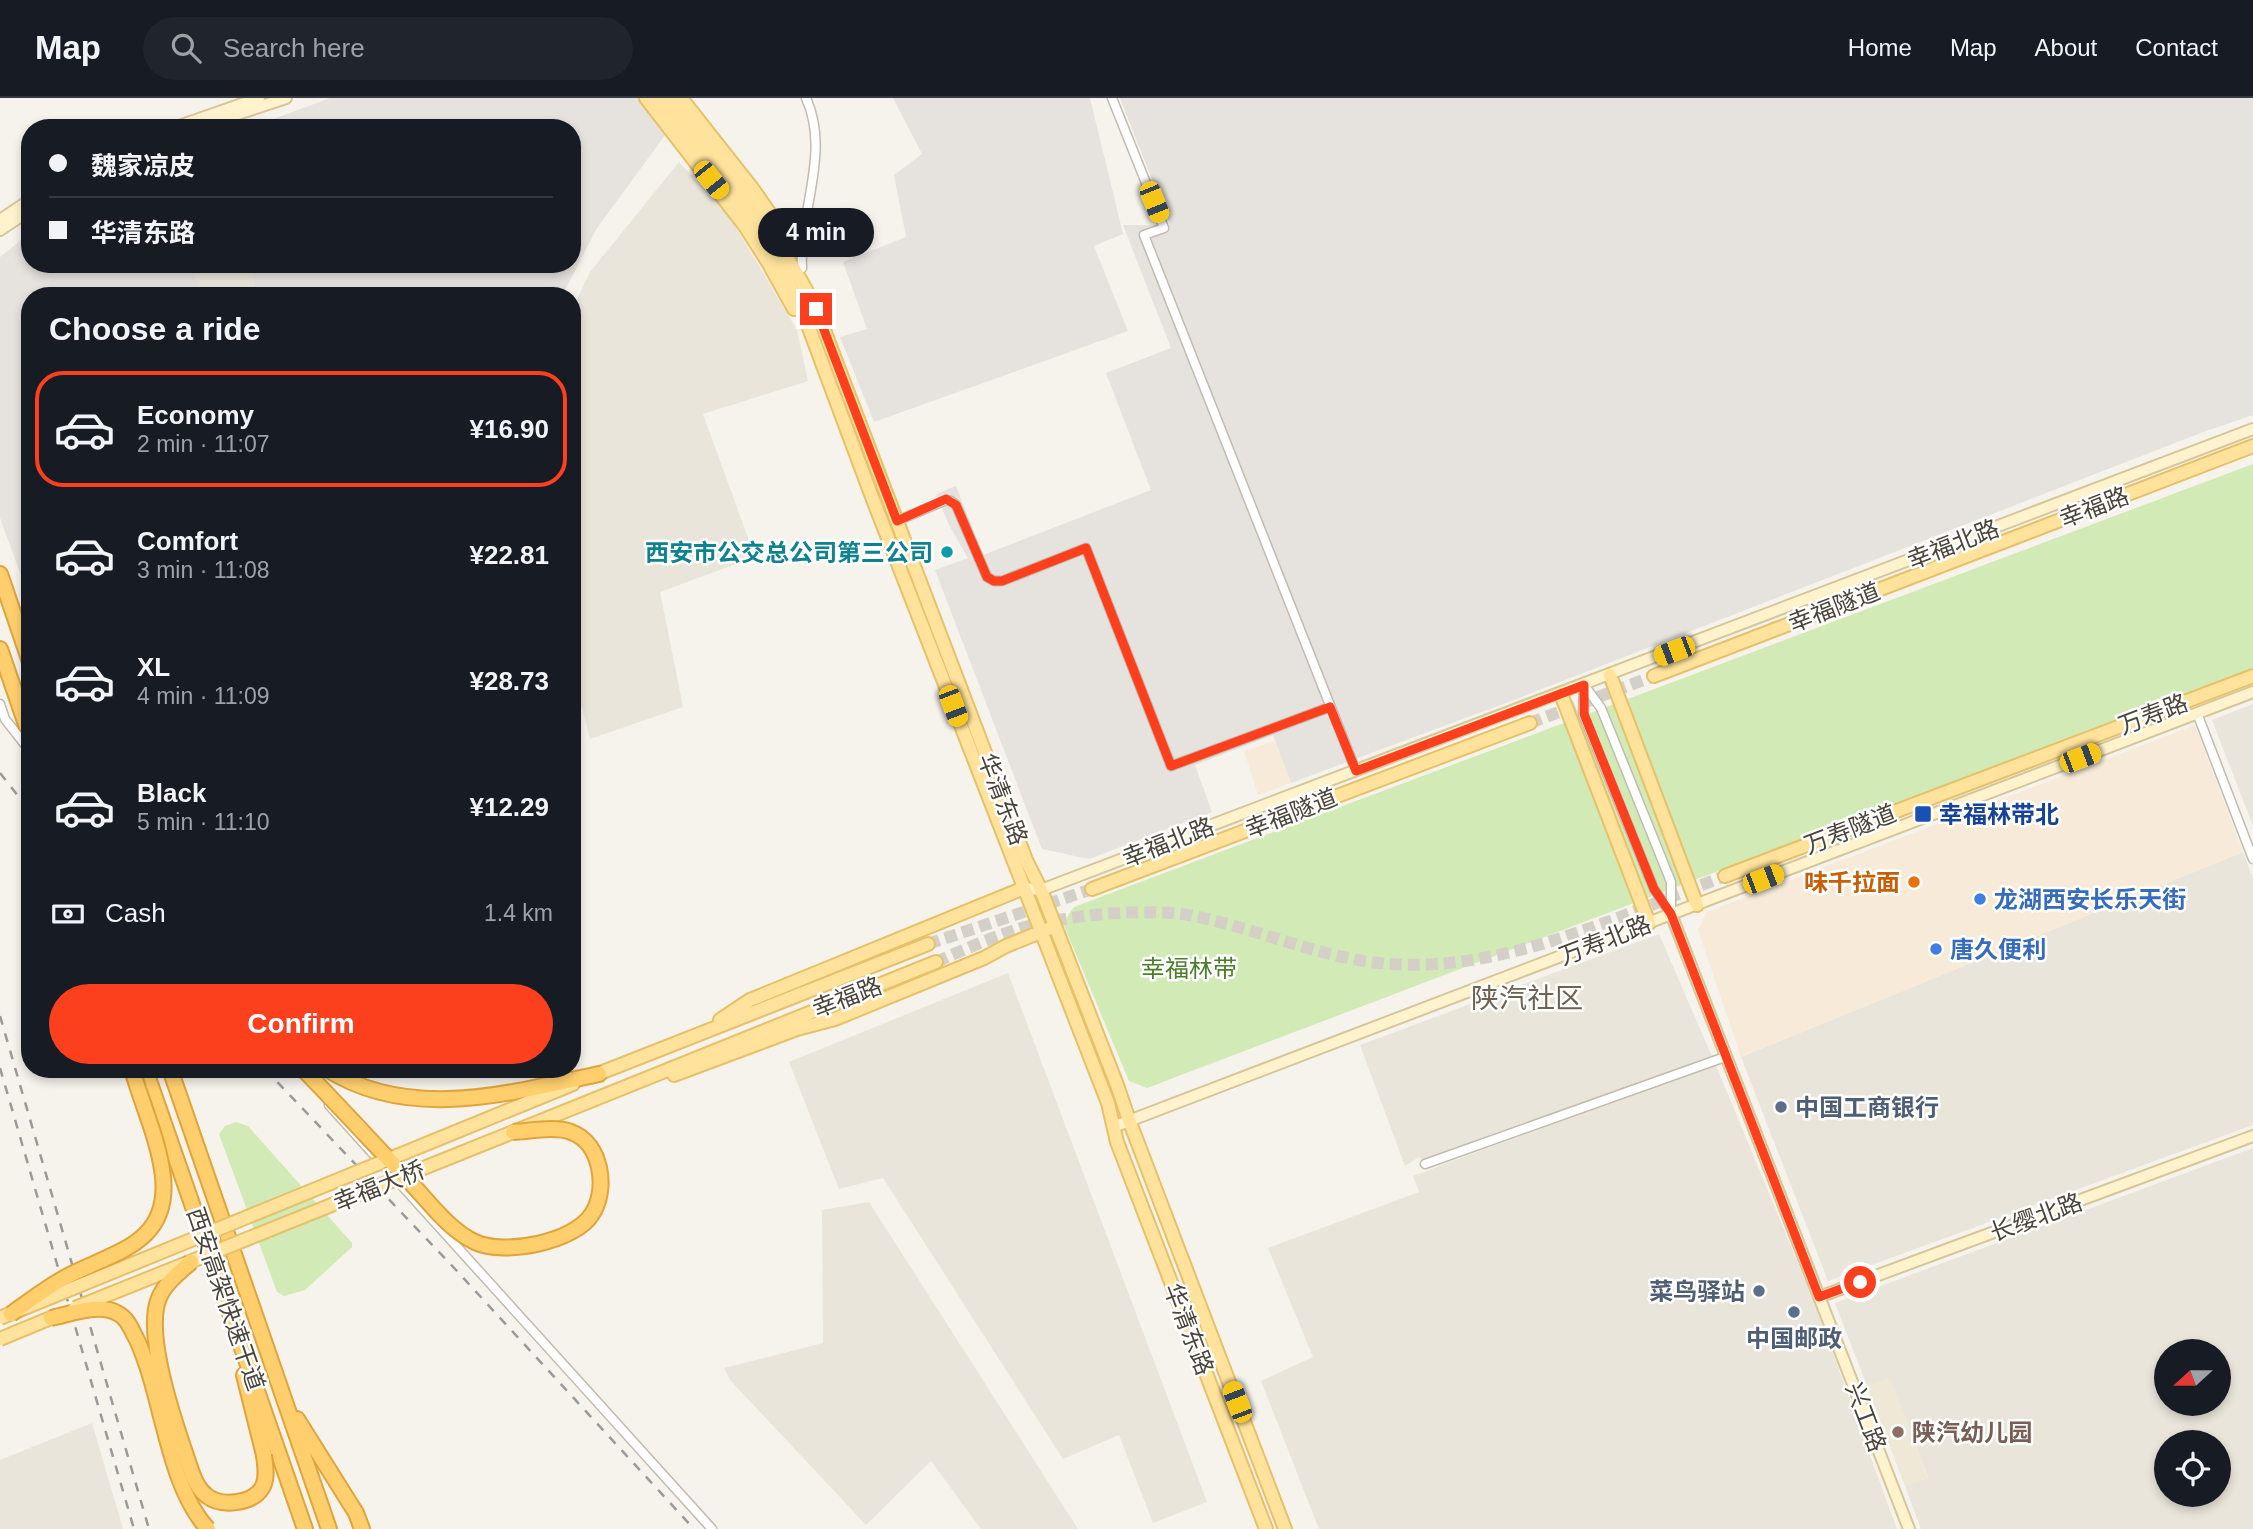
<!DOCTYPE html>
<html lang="en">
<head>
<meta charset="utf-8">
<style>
  :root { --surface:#171b24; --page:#20242c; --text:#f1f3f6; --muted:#9ea1a6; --line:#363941; --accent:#fc3f1d }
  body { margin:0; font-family:Helvetica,"Noto Sans SC",sans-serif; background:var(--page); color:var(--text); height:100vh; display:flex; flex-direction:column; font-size:26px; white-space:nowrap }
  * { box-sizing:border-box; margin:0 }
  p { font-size:23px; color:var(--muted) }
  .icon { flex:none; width:38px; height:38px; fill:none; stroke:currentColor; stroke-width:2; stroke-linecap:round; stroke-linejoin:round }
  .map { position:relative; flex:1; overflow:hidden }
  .sheet { position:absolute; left:21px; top:189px; width:560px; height:791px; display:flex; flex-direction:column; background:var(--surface); border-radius:28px; box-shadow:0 4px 10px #0003 }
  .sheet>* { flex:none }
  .top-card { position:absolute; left:21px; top:21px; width:560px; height:154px; border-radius:28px; box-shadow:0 4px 10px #0003; display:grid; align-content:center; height:154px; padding:0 28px; background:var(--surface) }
  .needle { width:46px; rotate:249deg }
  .tools { position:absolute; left:2154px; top:1241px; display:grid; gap:14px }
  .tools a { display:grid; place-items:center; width:77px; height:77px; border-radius:50%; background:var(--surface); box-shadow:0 4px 10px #0003; font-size:35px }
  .end { position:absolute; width:32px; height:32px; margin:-16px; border:9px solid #fc3f1d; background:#fff; box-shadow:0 0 0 4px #fff }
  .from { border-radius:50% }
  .bubble { position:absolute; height:49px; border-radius:24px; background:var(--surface); box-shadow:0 4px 10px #0003; font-size:23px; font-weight:700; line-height:49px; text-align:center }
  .car { position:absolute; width:21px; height:42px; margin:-21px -10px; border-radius:9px; box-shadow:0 0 5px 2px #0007; background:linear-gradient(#f5c518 24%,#345 0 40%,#f5c518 0 76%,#345 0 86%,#f5c518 0) }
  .top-card b { display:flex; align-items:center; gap:24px; height:66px; font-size:26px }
  .top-card b+b { border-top:2px solid var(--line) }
  .top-card i { width:18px; height:18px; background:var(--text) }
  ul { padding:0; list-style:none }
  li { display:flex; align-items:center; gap:21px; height:116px; margin:0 14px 10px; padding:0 14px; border:4px solid transparent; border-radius:28px }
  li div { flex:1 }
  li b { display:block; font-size:26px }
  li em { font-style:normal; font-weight:700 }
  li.active { border-color:var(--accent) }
  li>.icon { width:63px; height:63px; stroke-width:1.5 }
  h2 { padding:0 28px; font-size:32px; line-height:84px }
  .pay { display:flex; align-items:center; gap:18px; height:77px; padding:0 28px; font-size:26px }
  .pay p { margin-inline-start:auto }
  .cta { display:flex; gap:14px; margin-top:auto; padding:14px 28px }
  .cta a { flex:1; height:80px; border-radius:42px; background:var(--accent); color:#fff; font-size:28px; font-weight:700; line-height:80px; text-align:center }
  header { display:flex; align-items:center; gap:42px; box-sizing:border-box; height:98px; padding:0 35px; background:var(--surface); border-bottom:2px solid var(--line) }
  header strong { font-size:33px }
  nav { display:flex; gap:38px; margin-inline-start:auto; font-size:24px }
  .search { width:490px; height:63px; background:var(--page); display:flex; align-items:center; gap:18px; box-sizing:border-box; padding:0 24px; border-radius:38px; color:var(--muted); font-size:26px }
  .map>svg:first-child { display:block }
  .residential { fill:#eae5da; fill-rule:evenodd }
  .commercial { fill:#f7ead8 }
  .industrial { fill:#e6e2dd }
  .education { fill:#efe8d6 }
  .green { fill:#d2eab5 }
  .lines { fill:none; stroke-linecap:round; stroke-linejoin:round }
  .primary-tunnel { stroke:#d4d0c8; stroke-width:12; stroke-dasharray:12 6; stroke-linecap:butt }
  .street-casing { stroke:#c2bbae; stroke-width:11 }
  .secondary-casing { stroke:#d6c79b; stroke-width:14 }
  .primary-casing { stroke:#e6c16a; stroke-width:16 }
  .highway-casing { stroke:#e0a43c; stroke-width:18 }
  .street { stroke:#fff; stroke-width:8 }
  .secondary { stroke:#fff3cd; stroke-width:10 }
  .primary { stroke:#ffe39c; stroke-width:12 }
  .highway { stroke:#ffcf6e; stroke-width:14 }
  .rail { stroke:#9a9a9a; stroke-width:2.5; stroke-dasharray:9 9; stroke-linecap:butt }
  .primary-bridge-casing { stroke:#e6c16a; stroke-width:16; stroke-linecap:butt }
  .highway-bridge-casing { stroke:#e0a43c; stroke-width:18; stroke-linecap:butt }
  .primary-bridge { stroke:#ffe39c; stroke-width:12 }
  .highway-bridge { stroke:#ffcf6e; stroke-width:14 }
  .route { stroke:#fc3f1d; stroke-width:9 }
  .culture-dot { fill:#0f9aa8; stroke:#fff; stroke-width:2.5 }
  .transit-dot { fill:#1a4fb4; stroke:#fff; stroke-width:2.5 }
  .food-dot { fill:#e8710a; stroke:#fff; stroke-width:2.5 }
  .shop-dot { fill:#3f7fe0; stroke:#fff; stroke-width:2.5 }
  .service-dot { fill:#5c6f8a; stroke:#fff; stroke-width:2.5 }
  .education-dot { fill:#8d6e63; stroke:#fff; stroke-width:2.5 }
  .labels { text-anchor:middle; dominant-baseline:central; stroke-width:5; stroke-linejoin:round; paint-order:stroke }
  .street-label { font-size:24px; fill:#4b4439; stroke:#fff }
  .culture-label { font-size:24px; font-weight:bold; fill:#0d838f; stroke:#fff; text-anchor:end }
  .transit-label { font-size:24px; font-weight:bold; fill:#164399; stroke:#fff; text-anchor:start }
  .food-label { font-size:24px; font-weight:bold; fill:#c56008; stroke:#fff; text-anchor:end }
  .shop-label { font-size:24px; font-weight:bold; fill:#366cbe; stroke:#fff; text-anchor:start }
  .park-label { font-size:24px; fill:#4a7f2a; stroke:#fff }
  .service-label { font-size:24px; font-weight:bold; fill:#4e5e75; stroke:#fff; text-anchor:start }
  .education-label { font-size:24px; font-weight:bold; fill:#785e54; stroke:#fff; text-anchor:start }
  .quarter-label { font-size:28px; fill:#6e6250; stroke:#fff }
</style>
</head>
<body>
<header>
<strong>Map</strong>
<div class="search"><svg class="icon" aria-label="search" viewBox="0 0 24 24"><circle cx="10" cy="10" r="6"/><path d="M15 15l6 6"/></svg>Search here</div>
<nav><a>Home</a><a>Map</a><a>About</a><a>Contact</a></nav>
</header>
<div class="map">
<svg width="2253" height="1431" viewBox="0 0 2253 1431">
  <rect width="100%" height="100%" fill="#f6f3ec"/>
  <!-- residential -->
  <g class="residential">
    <path d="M679,64l49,52 69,116 11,51 -105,33 52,143 -95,35 23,115 -93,32 -8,-32 -10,3v-400l18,-38z"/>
    <path d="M191,166h61l3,32h-52z"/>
    <path d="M2253,606v122l-41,-106z"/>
    <path d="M2243,754l10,26v247l-425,156 -87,-224z"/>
    <path d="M1659,836l54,125 -289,101 -5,-3 -14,9 -45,-121z"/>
    <path d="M1008,875l199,529 -54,21 -34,-88 -56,24 -180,-281 -44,11 -50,-127z"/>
    <path d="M1715,965l100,241 82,225h-578l-58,-148 52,-24 -45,-109 151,-56 -6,-16z"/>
    <path d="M2253,1050v381h-332l-16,-43 23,-8 -38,-100 -23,8 -32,-83zM2166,1253h53v53h-53zM2166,1344h53v52h-53z"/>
    <path d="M869,1104l209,327h-97l-50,-68 -65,64 -136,-145 -6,-12 99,-25 -1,-133z"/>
    <path d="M92,1325l31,106h-123v-69z"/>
  </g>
  <!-- commercial -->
  <g class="commercial">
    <path d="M2195,627l48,127 -502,205 -43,-127 9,-18z"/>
    <path d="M1275,643l16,42 -33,12 -14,-44z"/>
  </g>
  <!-- industrial -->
  <g class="industrial">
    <path d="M330,0h307l29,36 -69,94 -35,68h-307l-3,-32h320v-136h-323z"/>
    <path d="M893,0h197l33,136 -29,12 34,85 -254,91 -34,-85 27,-8 -24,-67 63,-25 -12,-62 28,-21z"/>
    <path d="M1120,0h1133v317l-47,16 -695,270 -220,82 -18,-48 -78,30 17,47 -123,47 -47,-10 -107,-279 33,-12 -19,-33 -13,-31 20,-8 27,69 168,-65 -45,-117 65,-25 -48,-123h47z"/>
    <path d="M30,135v31h161l12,32h-173v304l-30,-82v-261z"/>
  </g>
  <!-- education -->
  <path class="education" d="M1890,1279l38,102 -23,7 -38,-100z"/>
  <!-- green -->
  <g class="green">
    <path d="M2253,366v204l-1106,420 -18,-7 -66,-158 11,-16z"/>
    <path d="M236,1024l12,4 104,117v4l-47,43 -21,6 -7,-4 -58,-158 6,-8z"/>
  </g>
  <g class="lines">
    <!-- primary-tunnel -->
    <g class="primary-tunnel">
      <path d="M1530,625l124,-47"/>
      <path d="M928,846l164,-55"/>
      <path d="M936,864c29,-13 59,-26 89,-35 45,-12 123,-20 169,-11 65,13 128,43 195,48 117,8 230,-48 336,-88"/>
    </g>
    <!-- street casing -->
    <g class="street-casing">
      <g id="street">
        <path d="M1112,0l52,130 -20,7 212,536"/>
        <path d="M802,170c-3,-58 29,-115 4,-170"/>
        <path d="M897,423l49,-21 5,1 5,4 31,72 7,4h8l84,-33 85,218 159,-59"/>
        <path d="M1584,587l17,23 70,174v32"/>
        <path d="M1584,587l-1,29 71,175 17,25"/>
        <path d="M0,606l5,15 25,32"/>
        <path d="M2197,615l56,146"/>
        <path d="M329,1007l383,424"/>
        <path d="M1425,1066l300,-107"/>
      </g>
    </g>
    <!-- secondary casing -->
    <g class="secondary-casing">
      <g id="secondary">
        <path d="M173,30l86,-30"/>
        <path d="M196,30l90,-30"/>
        <path d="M0,122l30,-20"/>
        <path d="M0,132l30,-20"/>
        <path d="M1024,790l17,2 1212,-461"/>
        <path d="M1671,816l238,615"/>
        <path d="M1113,1029l1140,-435"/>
        <path d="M1819,1199l434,-161"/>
      </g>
    </g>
    <!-- primary casing -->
    <g class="primary-casing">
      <g id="primary">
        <path d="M646,0l99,128 24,38 25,45"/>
        <path d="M657,0l99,128 26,43 21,43 69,185 236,606 9,39 149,387"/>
        <path d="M669,0c54,67 108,133 147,211l210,551 15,30 76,195 12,35 156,409"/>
        <path d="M681,0l71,90 21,30"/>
        <path d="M1610,577l87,230"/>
        <path d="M1654,578l599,-230"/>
        <path d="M1561,596l88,229"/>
        <path d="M1725,778l528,-200"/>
        <path d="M1092,791l438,-166"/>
        <path d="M720,922l30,-20 274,-112"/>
        <path d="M674,977l123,-46 38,-10 149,-61 22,-12 42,-17"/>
        <path d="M590,979l338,-133"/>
        <path d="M453,1035l120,-49"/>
        <path d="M461,1055l475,-191"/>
      </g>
    </g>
    <!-- highway casing -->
    <g class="highway-casing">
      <g id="highway">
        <path d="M0,476l30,88"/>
        <path d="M0,551l30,87"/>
        <path d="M145,971l160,460"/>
        <path d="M170,971l159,460"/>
        <path d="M327,971c83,53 183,24 272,5"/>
        <path d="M244,1277l20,80"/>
        <path d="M297,1321l59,94 6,16"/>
      </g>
    </g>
    <!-- street -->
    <use href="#street" class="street"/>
    <!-- secondary -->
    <use href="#secondary" class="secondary"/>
    <!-- primary -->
    <use href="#primary" class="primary"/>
    <!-- highway -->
    <use href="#highway" class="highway"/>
    <!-- rail -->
    <g class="rail">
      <path d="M0,675l30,38"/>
      <path d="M0,918l149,513"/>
      <path d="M0,970l134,461"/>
      <path d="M265,971l191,201 238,259"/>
    </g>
    <!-- primary-bridge casing -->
    <g class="primary-bridge-casing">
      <g id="primary-bridge">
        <path d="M75,1210l386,-155"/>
        <path d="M0,1220l453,-185"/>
        <path d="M0,1241l58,-24"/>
      </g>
    </g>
    <!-- highway-bridge casing -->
    <g class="highway-bridge-casing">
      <g id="highway-bridge">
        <path d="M303,971c36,37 71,75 106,112 20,21 40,49 66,61 29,14 100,0 117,-28 16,-24 10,-71 -21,-82 -16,-6 -40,-1 -58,0"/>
        <path d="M191,1164c-12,11 -26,21 -32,36 -16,38 19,135 33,175 3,9 7,17 15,23 14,11 45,8 55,-8 6,-10 3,-23 2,-33"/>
        <path d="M11,1216c18,-13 35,-26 53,-36 47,-26 106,-32 99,-101 -4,-37 -21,-72 -31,-108"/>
        <path d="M51,1220c20,-4 49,-16 68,-4 9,5 13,17 18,26 26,56 30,145 71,189"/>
      </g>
    </g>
    <!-- primary-bridge -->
    <use href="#primary-bridge" class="primary-bridge"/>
    <!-- highway-bridge -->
    <use href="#highway-bridge" class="highway-bridge"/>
  </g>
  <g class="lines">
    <!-- route -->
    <path class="route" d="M816,211l81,212 49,-22 10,6 31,72 7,4h8l84,-33 85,218 159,-59 26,64 228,-86v29l70,175 17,25 148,383 41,-15"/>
  </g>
  <!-- markers -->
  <circle class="culture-dot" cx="947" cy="454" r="7"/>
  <rect class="transit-dot" x="1914" y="707" width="18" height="18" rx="3.5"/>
  <circle class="food-dot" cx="1914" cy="784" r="7"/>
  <g class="shop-dot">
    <circle cx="1980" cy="801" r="7"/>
    <circle cx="1936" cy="851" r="7"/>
  </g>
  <g class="service-dot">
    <circle cx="1781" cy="1009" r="7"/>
    <circle cx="1759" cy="1193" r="7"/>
    <circle cx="1794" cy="1214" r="7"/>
  </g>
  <circle class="education-dot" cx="1898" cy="1334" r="7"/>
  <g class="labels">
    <!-- street labels -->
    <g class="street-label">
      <text transform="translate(2094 409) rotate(-21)">幸福路</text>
      <text transform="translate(1953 446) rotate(-21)">幸福北路</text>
      <text transform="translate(1834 509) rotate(-21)">幸福隧道</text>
      <text transform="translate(2153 616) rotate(-21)">万寿路</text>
      <text transform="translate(1003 701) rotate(69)">华清东路</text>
      <text transform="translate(1291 715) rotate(-21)">幸福隧道</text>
      <text transform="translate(1850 731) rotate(-21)">万寿隧道</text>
      <text transform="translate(1168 744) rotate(-21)">幸福北路</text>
      <text transform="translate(1605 842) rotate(-21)">万寿北路</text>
      <text transform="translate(847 899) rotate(-21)">幸福路</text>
      <text transform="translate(379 1088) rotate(-22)">幸福大桥</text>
      <text transform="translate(2036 1119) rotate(-20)">长缨北路</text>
      <text transform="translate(226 1201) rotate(71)">西安高架快速干道</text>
      <text transform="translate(1189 1231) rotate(69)">华清东路</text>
      <text transform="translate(1866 1319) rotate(69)">兴工路</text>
    </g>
    <!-- culture labels -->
    <g class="culture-label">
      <text x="933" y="454">西安市公交总公司第三公司</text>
    </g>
    <!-- transit labels -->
    <g class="transit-label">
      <text x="1939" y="716">幸福林带北</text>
    </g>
    <!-- food labels -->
    <g class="food-label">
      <text x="1900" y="784">味千拉面</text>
    </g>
    <!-- shop labels -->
    <g class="shop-label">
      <text x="1994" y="801">龙湖西安长乐天街</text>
      <text x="1950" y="851">唐久便利</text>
    </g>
    <!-- park labels -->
    <g class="park-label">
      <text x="1189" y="870">幸福林带</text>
    </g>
    <!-- service labels -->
    <g class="service-label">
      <text x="1795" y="1009">中国工商银行</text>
      <text x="1745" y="1193" text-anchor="end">菜鸟驿站</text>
      <text x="1794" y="1240" text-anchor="middle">中国邮政</text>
    </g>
    <!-- education labels -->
    <g class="education-label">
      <text x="1912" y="1334">陕汽幼儿园</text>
    </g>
    <!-- quarter labels -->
    <g class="quarter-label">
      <text x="1527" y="900">陕汽社区</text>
    </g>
  </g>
</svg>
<div class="tools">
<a><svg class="needle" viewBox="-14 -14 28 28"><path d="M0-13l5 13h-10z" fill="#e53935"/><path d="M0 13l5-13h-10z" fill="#9ea1a6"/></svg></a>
<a><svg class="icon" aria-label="locate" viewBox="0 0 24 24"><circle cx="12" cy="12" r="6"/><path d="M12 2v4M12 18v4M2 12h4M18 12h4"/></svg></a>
</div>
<i class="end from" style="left:1860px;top:1184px"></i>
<i class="end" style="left:816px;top:211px"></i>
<div class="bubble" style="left:758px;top:110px;width:116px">4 min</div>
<i class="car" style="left:711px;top:82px;rotate:141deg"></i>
<i class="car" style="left:1154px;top:104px;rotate:158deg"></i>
<i class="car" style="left:1674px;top:553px;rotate:249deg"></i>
<i class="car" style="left:953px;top:608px;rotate:159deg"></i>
<i class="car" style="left:2080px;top:660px;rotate:69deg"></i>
<i class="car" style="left:1763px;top:781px;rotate:69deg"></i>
<i class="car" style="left:1237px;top:1304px;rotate:339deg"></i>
<div class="top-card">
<b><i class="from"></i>魏家凉皮</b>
<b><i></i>华清东路</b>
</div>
<section class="sheet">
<h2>Choose a ride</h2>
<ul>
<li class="active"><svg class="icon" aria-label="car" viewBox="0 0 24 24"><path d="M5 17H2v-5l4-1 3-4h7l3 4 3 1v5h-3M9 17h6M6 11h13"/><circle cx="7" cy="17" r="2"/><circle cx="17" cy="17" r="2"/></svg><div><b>Economy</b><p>2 min · 11:07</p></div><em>¥16.90</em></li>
<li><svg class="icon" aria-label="car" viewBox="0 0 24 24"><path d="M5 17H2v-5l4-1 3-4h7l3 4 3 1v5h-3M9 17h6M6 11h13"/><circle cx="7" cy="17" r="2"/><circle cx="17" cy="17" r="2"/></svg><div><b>Comfort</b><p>3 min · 11:08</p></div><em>¥22.81</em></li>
<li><svg class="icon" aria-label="car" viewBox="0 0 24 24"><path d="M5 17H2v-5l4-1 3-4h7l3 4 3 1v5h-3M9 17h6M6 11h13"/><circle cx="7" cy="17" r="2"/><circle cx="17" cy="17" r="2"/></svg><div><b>XL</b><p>4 min · 11:09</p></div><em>¥28.73</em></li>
<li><svg class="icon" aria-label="car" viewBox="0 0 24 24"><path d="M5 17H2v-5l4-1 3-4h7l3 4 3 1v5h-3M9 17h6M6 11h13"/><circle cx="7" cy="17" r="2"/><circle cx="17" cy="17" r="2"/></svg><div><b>Black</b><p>5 min · 11:10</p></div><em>¥12.29</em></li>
</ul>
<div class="pay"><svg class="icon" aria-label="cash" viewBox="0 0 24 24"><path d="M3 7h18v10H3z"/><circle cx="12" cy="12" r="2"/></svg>Cash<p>1.4 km</p></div>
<div class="cta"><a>Confirm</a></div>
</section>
</div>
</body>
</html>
